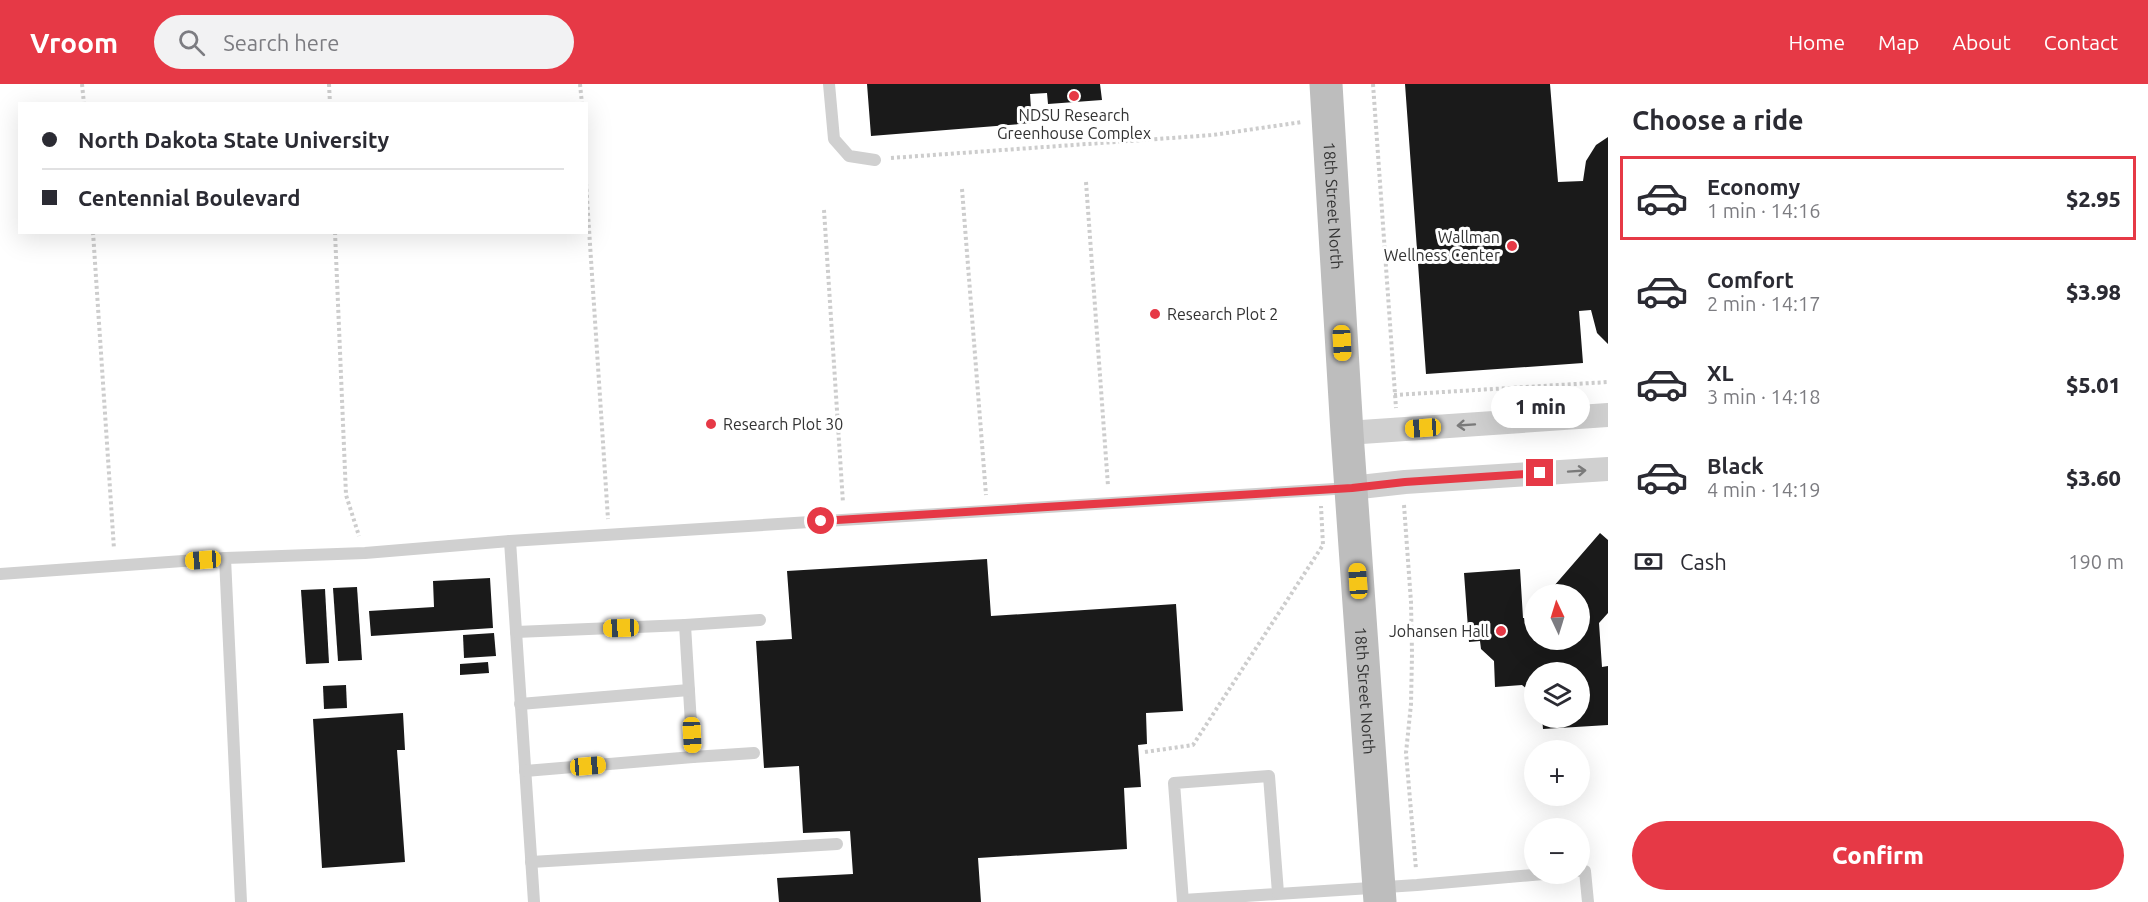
<!DOCTYPE html>
<html lang="en">
<head>
<meta charset="utf-8">
<style>
  :root { --surface:#fff; --page:#f2f2f3; --text:#2b2b33; --muted:#7c7c81; --line:#e1e1e2; --accent:#e63946 }
  body { margin:0; font-family:Ubuntu,sans-serif; background:var(--page); color:var(--text); height:100vh; display:flex; flex-direction:column; font-size:22px; white-space:nowrap }
  * { box-sizing:border-box; margin:0 }
  p { font-size:20px; color:var(--muted) }
  .icon { flex:none; width:33px; height:33px; fill:none; stroke:currentColor; stroke-width:2; stroke-linecap:round; stroke-linejoin:round }
  .map { position:relative; flex:1; overflow:hidden }
  .drawer { display:flex; flex-direction:column; background:var(--surface); width:540px }
  .drawer>* { flex:none }
  .top-card { position:absolute; left:18px; top:18px; width:570px; height:132px; border-radius:0px; box-shadow:0 6px 24px #0002; display:grid; align-content:center; height:132px; padding:0 24px; background:var(--surface) }
  .needle { width:39px; rotate:356deg }
  .fabs { position:absolute; left:1524px; top:500px; display:grid; gap:12px }
  .fabs a { display:grid; place-items:center; width:66px; height:66px; border-radius:50%; background:var(--surface); box-shadow:0 6px 24px #0002; font-size:30px }
  .end { position:absolute; width:27px; height:27px; margin:-14px; border:8px solid #e63946; background:#fff; box-shadow:0 0 0 3px #fff }
  .from { border-radius:50% }
  .bubble { position:absolute; height:42px; border-radius:21px; background:var(--surface); box-shadow:0 6px 24px #0002; font-size:20px; font-weight:800; line-height:42px; text-align:center }
  .car { position:absolute; width:18px; height:36px; margin:-18px -9px; border-radius:8px; box-shadow:0 0 4px 2px #0007; background:linear-gradient(#f5c518 24%,#345 0 40%,#f5c518 0 76%,#345 0 86%,#f5c518 0) }
  .top-card b { display:flex; align-items:center; gap:21px; height:57px; font-size:22px }
  .top-card b+b { border-top:2px solid var(--line) }
  .top-card i { width:15px; height:15px; background:var(--text) }
  ul { padding:0; list-style:none }
  li { display:flex; align-items:center; gap:18px; height:84px; margin:0 12px 9px; padding:0 12px; border:3px solid transparent; border-radius:0px }
  li div { flex:1 }
  li b { display:block; font-size:22px }
  li em { font-style:normal; font-weight:800 }
  li.current { border-color:var(--accent) }
  li>.icon { width:54px; height:54px; stroke-width:1.5 }
  h2 { padding:0 24px; font-size:27px; line-height:72px }
  .pay { display:flex; align-items:center; gap:15px; height:66px; padding:0 24px; font-size:22px }
  .pay p { margin-inline-start:auto }
  .cta { display:flex; gap:12px; margin-top:auto; padding:12px 24px }
  .cta a { flex:1; height:69px; border-radius:36px; background:var(--accent); color:#fff; font-size:24px; font-weight:800; line-height:69px; text-align:center }
  header { display:flex; align-items:center; gap:36px; box-sizing:border-box; height:84px; padding:0 30px; background:var(--accent); color:#fff }
  header strong { font-size:28px }
  nav { display:flex; gap:33px; margin-inline-start:auto; font-size:21px }
  .search { width:420px; height:54px; background:var(--page); display:flex; align-items:center; gap:15px; box-sizing:border-box; padding:0 21px; border-radius:33px; color:var(--muted); font-size:22px }
  main { display:flex; flex:1; min-height:0 }
  .map>svg:first-child { display:block }
  .building { fill:#1a1a1a }
  .lines { fill:none; stroke-linecap:round; stroke-linejoin:round }
  .path { stroke:#cdcdcd; stroke-width:4; stroke-dasharray:3 3; stroke-linecap:butt }
  .lane { stroke:#d0d0d0; stroke-width:12 }
  .street { stroke:#d0d0d0; stroke-width:24 }
  .secondary { stroke:#bdbdbd; stroke-width:33 }
  .oneway { stroke:#7a7a7a }
  .route { stroke:#e63946; stroke-width:8 }
  .poi-dot { fill:#e63946; stroke:#fff; stroke-width:2 }
  .labels { text-anchor:middle; dominant-baseline:central; stroke-width:6; stroke-linejoin:round; paint-order:stroke }
  .poi-label { font-size:16px; fill:#333; stroke:#fff; text-anchor:end }
  .street-label { font-size:16px; fill:#333; stroke:#fff }
</style>
</head>
<body>
<header>
<strong>Vroom</strong>
<div class="search"><svg class="icon" aria-label="search" viewBox="0 0 24 24"><circle cx="10" cy="10" r="6"/><path d="M15 15l6 6"/></svg>Search here</div>
<nav><a>Home</a><a>Map</a><a>About</a><a>Contact</a></nav>
</header>
<main>
<div class="map">
<svg width="1608" height="818" viewBox="0 0 1608 818">
  <rect width="100%" height="100%" fill="#fff"/>
  <!-- building -->
  <g class="building">
    <path d="M867,0h233l2,16 -54,4 -1,-11 -17,1 2,29 -161,13z"/>
    <path d="M1405,0h145l8,98 25,-1 3,-20 10,-16 12,-8v207l-11,-11 -6,-23 -12,1 4,52 -157,11z"/>
    <path d="M1600,449l8,7v73l-9,10 3,44 6,-1v59l-65,4 -1,-12h38v-45h-46v23l-12,-10 -27,2 -1,-26 -13,-12 -1,-8 -11,1 -5,-69 56,-4 3,49h11v21h46v-45h-33z"/>
    <path d="M987,475l4,57 185,-12 7,107 -37,2 1,31 -9,1 3,42 -17,1 3,61 -149,9 3,44h-202l-2,-24 76,-4 -3,-43 -47,2 -4,-67 -35,2 -8,-127 36,-2 -5,-68z"/>
    <path d="M490,494l3,50 -122,8 -2,-25 65,-4 -1,-26z"/>
    <path d="M357,503l5,73 -24,1 -5,-73z"/>
    <path d="M325,505l4,74 -23,1 -5,-74z"/>
    <path d="M494,549l2,23 -32,2 -1,-23z"/>
    <path d="M488,578l1,11 -29,2v-11z"/>
    <path d="M346,601l1,23 -23,1 -1,-23z"/>
    <path d="M403,629l2,37h-8l8,112 -83,6 -9,-149z"/>
  </g>
  <g class="lines">
    <!-- path -->
    <g class="path">
      <path d="M82,0l2,20"/>
      <path d="M329,0l1,20"/>
      <path d="M580,0l2,20"/>
      <path d="M1373,0l23,324"/>
      <path d="M891,74l322,-23 89,-13"/>
      <path d="M1086,98l22,304"/>
      <path d="M586,99l22,336"/>
      <path d="M962,105l24,306"/>
      <path d="M824,126l19,293"/>
      <path d="M93,148l21,317"/>
      <path d="M335,148l11,263 13,41"/>
      <path d="M1394,311l214,-13"/>
      <path d="M1404,421l7,97 1,52 -1,50 -5,49 10,116"/>
      <path d="M1145,668l48,-7 130,-200 -2,-39"/>
    </g>
    <!-- lane -->
    <g class="lane">
      <path d="M829,0l5,55 15,17 26,4"/>
      <path d="M510,457l24,361"/>
      <path d="M225,474l16,344"/>
      <path d="M0,490l225,-16 140,-5 145,-12 840,-53"/>
      <path d="M685,541l75,-5"/>
      <path d="M516,548l169,-7 8,132 -168,14"/>
      <path d="M520,620l169,-14"/>
      <path d="M693,673l61,-4"/>
      <path d="M531,778l306,-18"/>
      <path d="M1580,787h5l3,31"/>
      <path d="M1183,816l234,-15 138,-12"/>
      <path d="M1183,818l-9,-119 95,-7 9,117"/>
    </g>
    <!-- street -->
    <g class="street">
      <path d="M1347,349l261,-18"/>
      <path d="M1351,404l54,-6 203,-13"/>
    </g>
    <!-- secondary -->
    <path class="secondary" id="s1" d="M1326,0l21,349 33,469"/>
  </g>
  <!-- one-way arrows -->
  <defs><path id="oneway-shaft" d="M-6 0H5M1.5-3L5.5 0L1.5 3" fill="none" stroke-width="1.6" stroke-linecap="round" stroke-linejoin="round" transform="scale(1.5)"/></defs>
  <g class="oneway">
    <use href="#oneway-shaft" transform="translate(1466 341) rotate(176)"/>
    <use href="#oneway-shaft" transform="translate(1577 387) rotate(-4)"/>
  </g>
  <g class="lines">
    <!-- route -->
    <path class="route" d="M821,437l531,-33 53,-6 135,-9"/>
  </g>
  <!-- markers -->
  <g class="poi-dot">
    <circle cx="1074" cy="12" r="6"/>
    <circle cx="1512" cy="162" r="6"/>
    <circle cx="1155" cy="230" r="6"/>
    <circle cx="711" cy="340" r="6"/>
    <circle cx="1501" cy="547" r="6"/>
  </g>
  <g class="labels">
    <!-- poi labels -->
    <g class="poi-label">
      <text x="1074" y="31" text-anchor="middle">NDSU Research<tspan x="1074" dy="18">Greenhouse Complex</tspan></text>
      <text x="1500" y="153">Wallman<tspan x="1500" dy="18">Wellness Center</tspan></text>
      <text x="1167" y="230" text-anchor="start">Research Plot 2</text>
      <text x="723" y="340" text-anchor="start">Research Plot 30</text>
      <text x="1489" y="547">Johansen Hall</text>
    </g>
    <!-- street labels -->
    <g class="street-label">
      <text stroke="none"><textPath href="#s1" startOffset="122">18th Street North</textPath></text>
      <text stroke="none"><textPath href="#s1" startOffset="608">18th Street North</textPath></text>
    </g>
  </g>
</svg>
<div class="fabs">
<a><svg class="needle" viewBox="-14 -14 28 28"><path d="M0-13l5 13h-10z" fill="#e53935"/><path d="M0 13l5-13h-10z" fill="#7c7c81"/></svg></a>
<a><svg class="icon" aria-label="layers" viewBox="0 0 24 24"><path d="M12 4l9 5-9 5-9-5zM3 14l9 5 9-5"/></svg></a>
<a>+</a>
<a>−</a>
</div>
<i class="end from" style="left:821px;top:437px"></i>
<i class="end" style="left:1540px;top:389px"></i>
<div class="bubble" style="left:1491px;top:302px;width:99px">1 min</div>
<i class="car" style="left:1342px;top:259px;rotate:177deg"></i>
<i class="car" style="left:1423px;top:344px;rotate:266deg"></i>
<i class="car" style="left:203px;top:476px;rotate:266deg"></i>
<i class="car" style="left:1358px;top:497px;rotate:356deg"></i>
<i class="car" style="left:621px;top:544px;rotate:268deg"></i>
<i class="car" style="left:692px;top:651px;rotate:177deg"></i>
<i class="car" style="left:588px;top:682px;rotate:85deg"></i>
<div class="top-card">
<b><i class="from"></i>North Dakota State University</b>
<b><i></i>Centennial Boulevard</b>
</div>
</div>
<section class="drawer">
<h2>Choose a ride</h2>
<ul>
<li class="current"><svg class="icon" aria-label="car" viewBox="0 0 24 24"><path d="M5 17H2v-5l4-1 3-4h7l3 4 3 1v5h-3M9 17h6M6 11h13"/><circle cx="7" cy="17" r="2"/><circle cx="17" cy="17" r="2"/></svg><div><b>Economy</b><p>1 min · 14:16</p></div><em>$2.95</em></li>
<li><svg class="icon" aria-label="car" viewBox="0 0 24 24"><path d="M5 17H2v-5l4-1 3-4h7l3 4 3 1v5h-3M9 17h6M6 11h13"/><circle cx="7" cy="17" r="2"/><circle cx="17" cy="17" r="2"/></svg><div><b>Comfort</b><p>2 min · 14:17</p></div><em>$3.98</em></li>
<li><svg class="icon" aria-label="car" viewBox="0 0 24 24"><path d="M5 17H2v-5l4-1 3-4h7l3 4 3 1v5h-3M9 17h6M6 11h13"/><circle cx="7" cy="17" r="2"/><circle cx="17" cy="17" r="2"/></svg><div><b>XL</b><p>3 min · 14:18</p></div><em>$5.01</em></li>
<li><svg class="icon" aria-label="car" viewBox="0 0 24 24"><path d="M5 17H2v-5l4-1 3-4h7l3 4 3 1v5h-3M9 17h6M6 11h13"/><circle cx="7" cy="17" r="2"/><circle cx="17" cy="17" r="2"/></svg><div><b>Black</b><p>4 min · 14:19</p></div><em>$3.60</em></li>
</ul>
<div class="pay"><svg class="icon" aria-label="cash" viewBox="0 0 24 24"><path d="M3 7h18v10H3z"/><circle cx="12" cy="12" r="2"/></svg>Cash<p>190 m</p></div>
<div class="cta"><a>Confirm</a></div>
</section>
</main>
</body>
</html>
